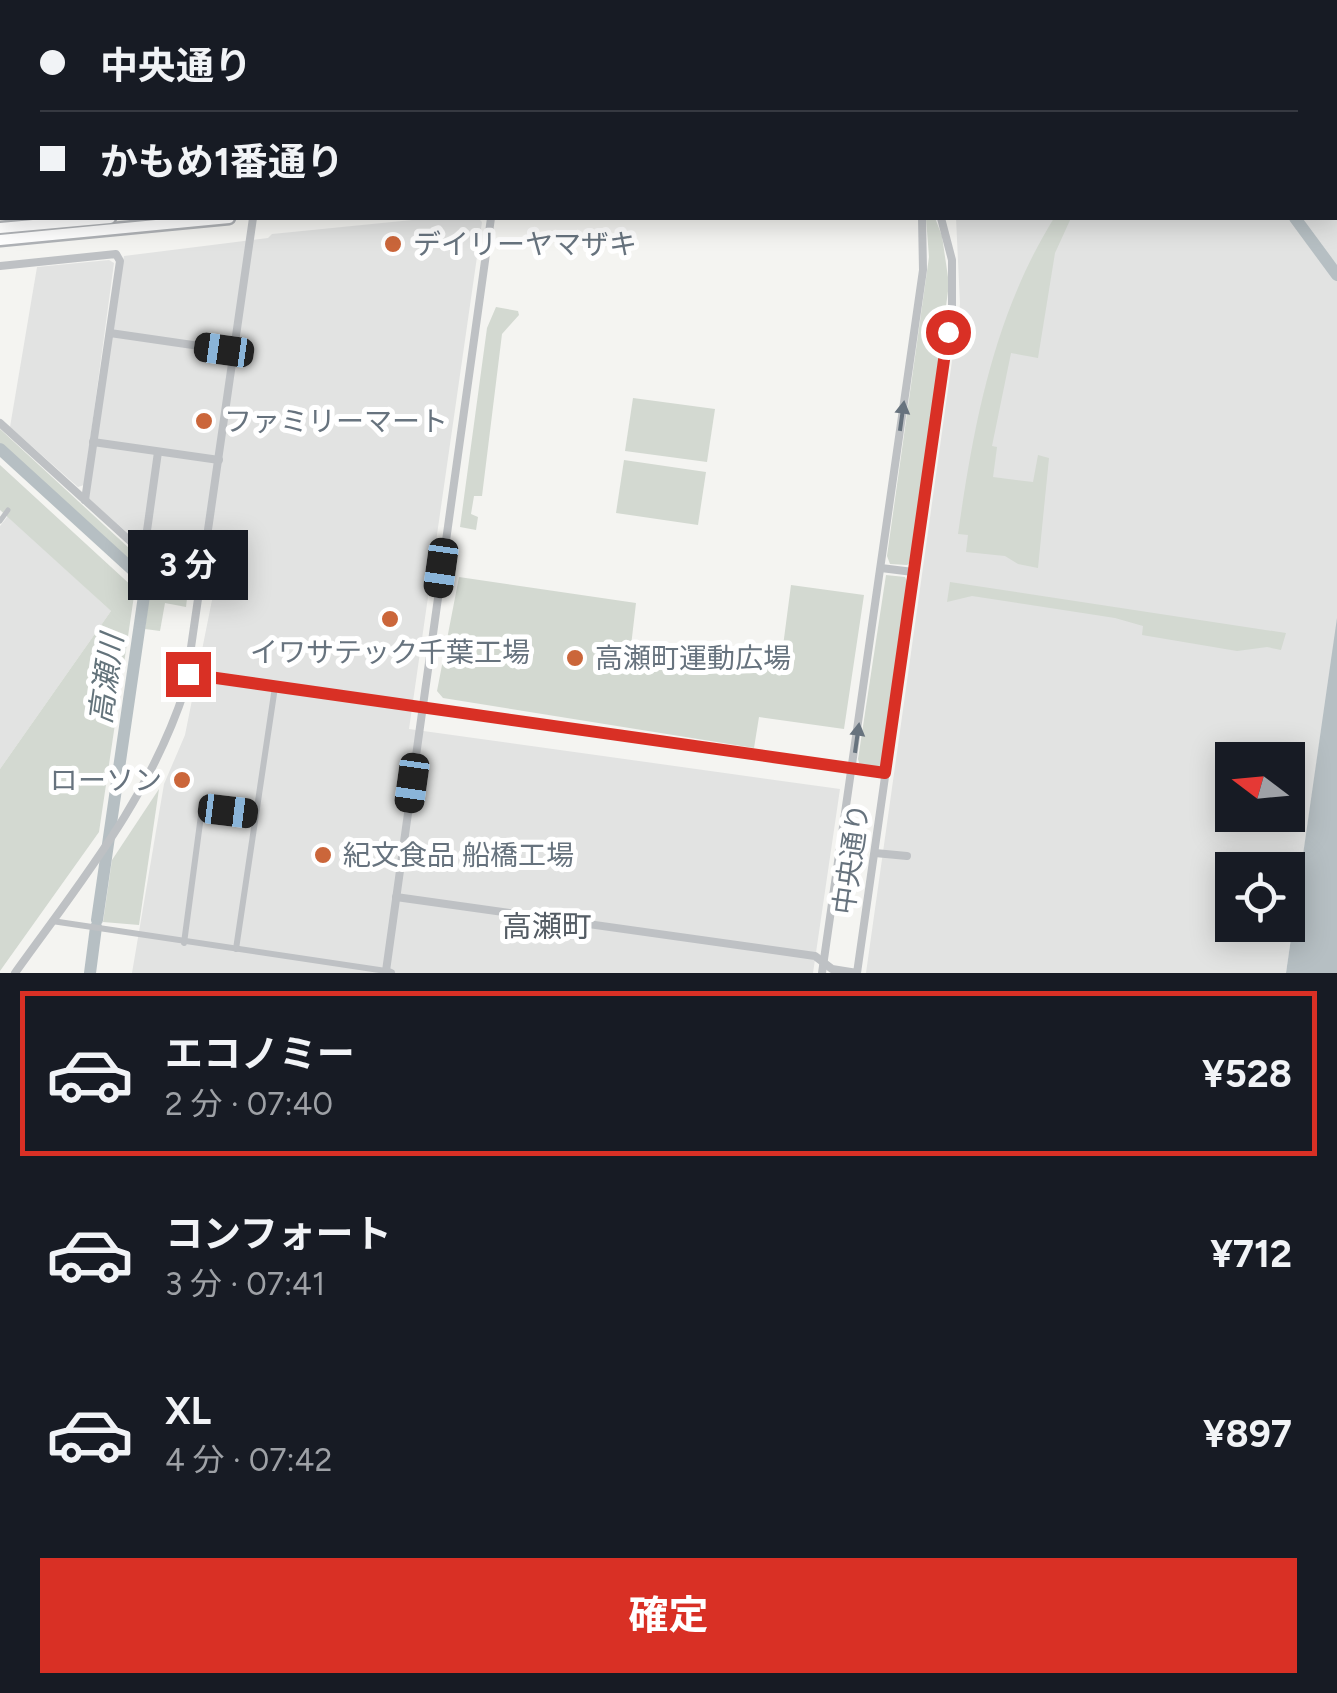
<!DOCTYPE html>
<html lang="ja">
<head>
<meta charset="utf-8">
<style>
  :root { --surface:#171b24; --page:#20242c; --text:#f1f3f6; --muted:#9ea1a6; --line:#363941; --accent:#d93025 }
  body { margin:0; font-family:Figtree,"Noto Sans JP",sans-serif; background:var(--page); color:var(--text); height:100vh; display:flex; flex-direction:column; font-size:38px; white-space:nowrap }
  * { box-sizing:border-box; margin:0 }
  p { font-size:32px; color:var(--muted) }
  .icon { flex:none; width:55px; height:55px; fill:none; stroke:currentColor; stroke-width:2; stroke-linecap:round; stroke-linejoin:round }
  .map { position:relative; height:973px; overflow:hidden }
  .details { display:flex; flex-direction:column; background:var(--surface); flex:1 }
  .details>* { flex:none }
  .banner { position:absolute; left:0px; top:0px; width:1338px; height:220px; box-shadow:0 5px 25px #0003; display:grid; align-content:center; height:220px; padding:0 40px; background:var(--surface) }
  .needle { width:65px; rotate:286deg }
  .controls { position:absolute; left:1215px; top:742px; display:grid; gap:20px }
  .controls a { display:grid; place-items:center; width:90px; height:90px; border-radius:0px; background:var(--surface); box-shadow:0 5px 25px #0003; font-size:50px }
  .end { position:absolute; width:45px; height:45px; margin:-22px; border:12px solid #d93025; background:#fff; box-shadow:0 0 0 5px #fff }
  .from { border-radius:50% }
  .bubble { position:absolute; height:70px; border-radius:0px; background:var(--surface); box-shadow:0 5px 25px #0003; font-size:32px; font-weight:700; line-height:70px; text-align:center }
  .car { position:absolute; width:30px; height:60px; margin:-30px -15px; border-radius:12px; box-shadow:0 0 8px 2px #0007; background:linear-gradient(#222 24%,#8ab4d8 0 40%,#222 0 76%,#8ab4d8 0 86%,#222 0) }
  .banner b { display:flex; align-items:center; gap:35px; height:95px; font-size:38px }
  .banner b+b { border-top:2px solid var(--line) }
  .banner i { width:25px; height:25px; background:var(--text) }
  ul { padding:18px 0 0; list-style:none }
  li { display:flex; align-items:center; gap:30px; height:165px; margin:0 20px 15px; padding:0 20px; border:5px solid transparent; border-radius:0px }
  li div { flex:1 }
  li b { display:block; font-size:38px }
  li em { font-style:normal; font-weight:700 }
  li.active { border-color:var(--accent) }
  li>.icon { width:90px; height:90px; stroke-width:1.5 }
  .cta { display:flex; gap:20px; margin-top:auto; padding:20px 40px }
  .cta a { flex:1; height:115px; border-radius:0px; background:var(--accent); color:#fff; font-size:40px; font-weight:700; line-height:115px; text-align:center }
  .map>svg:first-child { display:block }
  .built { fill:#e2e3e2; fill-rule:evenodd }
  .green { fill:#d3d9d1 }
  .water { fill:#b6bfc3 }
  .lines { fill:none; stroke-linecap:round; stroke-linejoin:round }
  .river { stroke:#b6bfc3; stroke-width:12 }
  .primary-casing { stroke:#b0b3b7; stroke-width:15 }
  .motorway-casing { stroke:#b1b4b7; stroke-width:16 }
  .pedestrian { stroke:#bec1c4; stroke-width:5 }
  .minor { stroke:#bec1c4; stroke-width:6 }
  .tertiary { stroke:#bec1c4; stroke-width:8 }
  .primary { stroke:#fff; stroke-width:10 }
  .motorway { stroke:#fff; stroke-width:11 }
  .oneway { fill:#67737e }
  .route { stroke:#d93025; stroke-width:12 }
  .poi-dot { fill:#cb663a; stroke:#fff; stroke-width:4 }
  .labels { text-anchor:middle; dominant-baseline:central; stroke-width:10; stroke-linejoin:round; paint-order:stroke }
  .poi-label { font-size:28px; fill:#67737e; stroke:#fff; text-anchor:start }
  .street-label { font-size:28px; fill:#67737e; stroke:#fff }
  .water-label { font-size:30px; font-style:italic; fill:#63737b; stroke:#fff }
  .neighbourhood-label { font-size:30px; fill:#545c64; stroke:#fff }
</style>
</head>
<body>
<div class="map">
<svg width="1337" height="973" viewBox="0 0 1337 973">
  <rect width="100%" height="100%" fill="#f4f4f1"/>
  <!-- built -->
  <g class="built">
    <path d="M1176,0h161v624l-51,349h-420l94,-669 -4,-86h379v-216h-165zM1232,760h56v55h-56zM1232,870h56v55h-56z"/>
    <path d="M432,218h46l4,4 -73,507 431,60 -27,184h-681l32,-189 21,-49 32,-160 -52,-9 -77,-68 36,-242 144,-18 4,-4z"/>
    <path d="M109,260l5,3 -30,222 -6,2 -68,-60 27,-160z"/>
    <path d="M8,516l103,95 -111,158v-243z"/>
  </g>
  <!-- green -->
  <g class="green">
    <path d="M926,218h9l7,18 7,48 -38,278 -4,3 -17,-1 -3,-8 42,-299z"/>
    <path d="M1054,218h17l-16,35 -17,105 -27,-5 -19,93 5,1 -4,30 40,5 5,-27 11,3 -11,110 -20,-4 -13,-8 -39,-4 2,-17 -10,-1c16,-112 36,-219 96,-316z"/>
    <path d="M496,307l22,4 1,4 -17,19 -20,162h-8l-3,18 7,3 -2,13 -16,-3 27,-199z"/>
    <path d="M633,398l82,11 -8,53 -82,-11z"/>
    <path d="M0,429l156,144 33,9 -3,25 -21,-4 -5,28 -15,-2 6,-48 -151,-138z"/>
    <path d="M624,460l82,12 -8,53 -82,-12z"/>
    <path d="M0,465l135,124 -36,243 -99,139v-202l111,-158 -111,-101z"/>
    <path d="M886,575l19,2 3,6 -25,181 -4,4 -19,-2 -2,-7z"/>
    <path d="M459,577l177,26 -5,43 149,23 11,-84 73,10 -20,134 -85,-12 -5,31 -311,-50 -6,-7z"/>
    <path d="M950,582l336,51 -5,17 -14,-3 -30,4 -95,-16 1,-9 -28,-8 -143,-22 -25,6z"/>
    <path d="M159,789l-20,136 -36,-3 9,-62z"/>
  </g>
  <!-- water -->
  <path class="water" d="M1337,618v355h-51z"/>
  <g class="lines">
    <!-- river -->
    <g class="river">
      <path d="M1134,0l1,2"/>
      <path d="M1295,218l42,57"/>
      <path d="M0,449l146,133 -49,338"/>
      <path d="M90,973l6,-46"/>
    </g>
    <!-- primary casing -->
    <g class="primary-casing">
      <g id="primary">
        <path d="M1094,2l6,-2"/>
        <path d="M1119,2l6,-2"/>
        <path d="M0,228l110,-10"/>
        <path d="M0,240l229,-22"/>
      </g>
    </g>
    <!-- motorway casing -->
    <g class="motorway-casing">
      <path id="motorway" d="M238,0l1,2"/>
    </g>
    <!-- pedestrian -->
    <path class="pedestrian" d="M0,521l8,-11"/>
    <!-- minor -->
    <g class="minor">
      <path d="M548,0v2"/>
      <path d="M648,0l1,2"/>
      <path d="M835,0l1,2"/>
      <path d="M1320,0l2,2"/>
      <path d="M105,2l2,-2"/>
      <path d="M820,2l7,-2"/>
      <path d="M1335,20l2,3"/>
      <path d="M0,118l2,-3"/>
      <path d="M52,921l334,50"/>
      <path d="M184,943l18,-135 53,7"/>
      <path d="M236,949l39,-262"/>
    </g>
    <!-- tertiary -->
    <g class="tertiary">
      <path d="M228,0v2"/>
      <path d="M245,0v2"/>
      <path d="M477,0v2"/>
      <path d="M0,266l116,-12 4,7 -35,239"/>
      <path d="M110,333l124,18"/>
      <path d="M0,423l161,146 41,7"/>
      <path d="M93,442l126,18"/>
      <path d="M144,552l14,-100"/>
      <path d="M881,568l32,4"/>
      <path d="M188,675l697,98"/>
      <path d="M875,853l32,3"/>
      <path d="M396,897l419,59 17,13 25,4 95,-665v-48l-11,-42"/>
      <path d="M15,973c66,-92 134,-174 170,-284l68,-471"/>
      <path d="M391,973l-5,-2 105,-753"/>
      <path d="M822,973l101,-703 -1,-52"/>
    </g>
    <!-- primary -->
    <use href="#primary" class="primary"/>
    <!-- motorway -->
    <use href="#motorway" class="motorway"/>
  </g>
  <!-- one-way arrows -->
  <defs><path id="oneway-solid" d="M-6-.8H1V-3.2L6.5 0L1 3.2V.8H-6Z" transform="scale(2.5)"/></defs>
  <g class="oneway">
    <use href="#oneway-solid" transform="translate(902 416) rotate(-82)"/>
    <use href="#oneway-solid" transform="translate(857 738) rotate(-82)"/>
  </g>
  <g class="lines">
    <!-- route -->
    <path class="route" d="M188,674l697,99 63,-441"/>
  </g>
  <!-- markers -->
  <g class="poi-dot">
    <circle cx="393" cy="244" r="10"/>
    <circle cx="204" cy="421" r="10"/>
    <circle cx="390" cy="619" r="10"/>
    <circle cx="575" cy="658" r="10"/>
    <circle cx="182" cy="780" r="10"/>
    <circle cx="323" cy="855" r="10"/>
  </g>
  <g class="labels">
    <!-- poi labels -->
    <g class="poi-label">
      <text x="413" y="244">デイリーヤマザキ</text>
      <text x="224" y="421">ファミリーマート</text>
      <text x="390" y="652" text-anchor="middle">イワサテック千葉工場</text>
      <text x="595" y="658">高瀬町運動広場</text>
      <text x="162" y="780" text-anchor="end">ローソン</text>
      <text x="343" y="855">紀文食品 船橋工場</text>
    </g>
    <!-- street labels -->
    <g class="street-label">
      <text transform="translate(851 859) rotate(-82)">中央通り</text>
    </g>
    <!-- water labels -->
    <g class="water-label">
      <text transform="translate(106 679) rotate(-82)">高瀬川</text>
    </g>
    <!-- neighbourhood labels -->
    <g class="neighbourhood-label">
      <text x="547" y="926">高瀬町</text>
    </g>
  </g>
</svg>
<div class="controls">
<a><svg class="needle" viewBox="-14 -14 28 28"><path d="M0-13l5 13h-10z" fill="#e53935"/><path d="M0 13l5-13h-10z" fill="#9ea1a6"/></svg></a>
<a><svg class="icon" aria-label="locate" viewBox="0 0 24 24"><circle cx="12" cy="12" r="6"/><path d="M12 2v4M12 18v4M2 12h4M18 12h4"/></svg></a>
</div>
<i class="end from" style="left:948px;top:332px"></i>
<i class="end" style="left:188px;top:674px"></i>
<div class="bubble" style="left:128px;top:530px;width:120px">3 分</div>
<i class="car" style="left:224px;top:350px;rotate:278deg"></i>
<i class="car" style="left:441px;top:568px;rotate:188deg"></i>
<i class="car" style="left:412px;top:783px;rotate:188deg"></i>
<i class="car" style="left:228px;top:811px;rotate:97deg"></i>
<div class="banner">
<b><i class="from"></i>中央通り</b>
<b><i></i>かもめ1番通り</b>
</div>
</div>
<section class="details">
<ul>
<li class="active"><svg class="icon" aria-label="car" viewBox="0 0 24 24"><path d="M5 17H2v-5l4-1 3-4h7l3 4 3 1v5h-3M9 17h6M6 11h13"/><circle cx="7" cy="17" r="2"/><circle cx="17" cy="17" r="2"/></svg><div><b>エコノミー</b><p>2 分 · 07:40</p></div><em>¥528</em></li>
<li><svg class="icon" aria-label="car" viewBox="0 0 24 24"><path d="M5 17H2v-5l4-1 3-4h7l3 4 3 1v5h-3M9 17h6M6 11h13"/><circle cx="7" cy="17" r="2"/><circle cx="17" cy="17" r="2"/></svg><div><b>コンフォート</b><p>3 分 · 07:41</p></div><em>¥712</em></li>
<li><svg class="icon" aria-label="car" viewBox="0 0 24 24"><path d="M5 17H2v-5l4-1 3-4h7l3 4 3 1v5h-3M9 17h6M6 11h13"/><circle cx="7" cy="17" r="2"/><circle cx="17" cy="17" r="2"/></svg><div><b>XL</b><p>4 分 · 07:42</p></div><em>¥897</em></li>
</ul>
<div class="cta"><a>確定</a></div>
</section>
</body>
</html>
